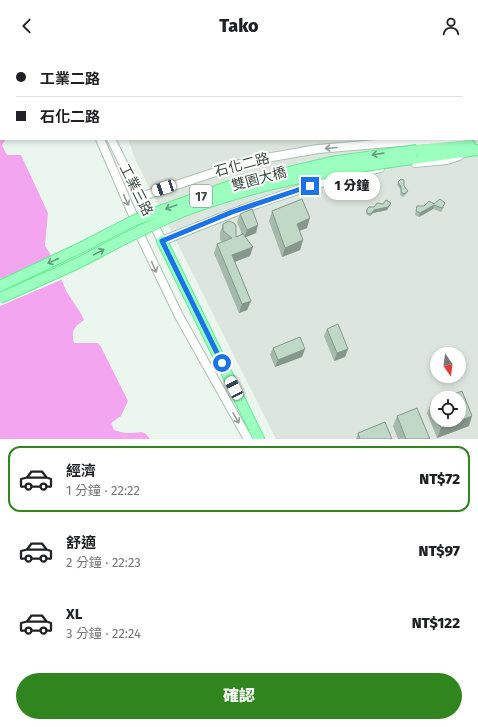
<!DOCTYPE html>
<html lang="zh-TW">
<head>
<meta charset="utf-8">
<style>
  :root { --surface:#fff; --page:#f2f2f2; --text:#202124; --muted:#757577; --line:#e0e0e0; --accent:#31851f }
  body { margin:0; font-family:"Fira Sans","Noto Sans TC",sans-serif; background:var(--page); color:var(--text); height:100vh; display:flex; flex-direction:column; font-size:15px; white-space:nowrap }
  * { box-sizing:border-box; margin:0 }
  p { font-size:13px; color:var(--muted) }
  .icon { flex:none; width:22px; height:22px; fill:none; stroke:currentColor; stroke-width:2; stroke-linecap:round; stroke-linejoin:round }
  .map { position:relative; height:387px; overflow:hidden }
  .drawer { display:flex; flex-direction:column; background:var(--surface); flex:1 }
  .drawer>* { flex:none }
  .guide { position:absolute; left:0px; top:0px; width:478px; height:88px; box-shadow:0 2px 6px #0003; display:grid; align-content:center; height:88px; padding:0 16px; background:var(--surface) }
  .needle { width:26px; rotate:166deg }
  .controls { position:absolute; left:430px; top:295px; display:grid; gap:8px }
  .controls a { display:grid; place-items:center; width:36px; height:36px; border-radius:50%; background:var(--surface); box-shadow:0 2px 6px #0003; font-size:20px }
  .end { position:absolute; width:18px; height:18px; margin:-9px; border:5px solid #1a73e8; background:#fff; box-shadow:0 0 0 2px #fff }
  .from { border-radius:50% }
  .bubble { position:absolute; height:28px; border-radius:14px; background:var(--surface); box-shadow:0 2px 6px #0003; font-size:13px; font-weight:800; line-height:28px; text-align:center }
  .car { position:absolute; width:12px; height:24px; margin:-12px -6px; border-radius:5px; box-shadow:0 0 3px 1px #0007; background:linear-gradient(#fff 24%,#345 0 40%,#fff 0 76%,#345 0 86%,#fff 0) }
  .guide b { display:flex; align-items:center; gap:14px; height:38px; font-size:15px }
  .guide b+b { border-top:1px solid var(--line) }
  .guide i { width:10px; height:10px; background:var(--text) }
  ul { padding:7px 0 0; list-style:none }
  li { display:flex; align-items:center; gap:12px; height:66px; margin:0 8px 6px; padding:0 8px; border:2px solid transparent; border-radius:12px }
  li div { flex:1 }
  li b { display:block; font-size:15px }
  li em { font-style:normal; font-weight:800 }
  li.current { border-color:var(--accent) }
  li>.icon { width:36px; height:36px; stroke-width:1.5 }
  .cta { display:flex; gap:8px; margin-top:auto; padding:8px 16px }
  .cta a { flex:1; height:46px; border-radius:24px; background:var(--accent); color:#fff; font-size:16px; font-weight:800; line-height:46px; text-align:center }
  header { display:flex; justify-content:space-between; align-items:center; height:52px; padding:0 16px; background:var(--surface); font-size:18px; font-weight:800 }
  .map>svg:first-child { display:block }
  .industrial { fill:#dce6de; fill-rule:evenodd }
  .water { fill:#f3a6ef }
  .pier { fill:#ebf6ef }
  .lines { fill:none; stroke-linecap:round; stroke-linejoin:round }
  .minor-casing { stroke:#adc2b3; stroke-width:10 }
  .major-casing { stroke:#66e994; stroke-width:12 }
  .minor { stroke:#fff; stroke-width:8 }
  .major { stroke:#9bffbf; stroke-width:10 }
  .major-bridge-casing { stroke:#66e994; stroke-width:12; stroke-linecap:butt }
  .major-bridge { stroke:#9bffbf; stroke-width:10 }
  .wall { fill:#a5baaa }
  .shaded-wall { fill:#86978b }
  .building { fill:#c0d8c6; stroke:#86978b }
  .oneway { stroke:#929c94 }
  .oneway2 { stroke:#659c78 }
  .route { stroke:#1a73e8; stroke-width:5 }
  .labels { text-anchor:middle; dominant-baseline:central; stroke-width:4; stroke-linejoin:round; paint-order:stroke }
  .shield { fill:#fff; stroke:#748177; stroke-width:1 }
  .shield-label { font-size:13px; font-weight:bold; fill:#384b3d }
  .street-label { font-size:14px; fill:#384b3d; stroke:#fff }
</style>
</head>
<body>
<header><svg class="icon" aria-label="back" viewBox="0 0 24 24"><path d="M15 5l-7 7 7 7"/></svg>Tako<svg class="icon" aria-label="person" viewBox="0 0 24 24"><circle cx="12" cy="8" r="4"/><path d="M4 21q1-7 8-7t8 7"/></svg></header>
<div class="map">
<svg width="478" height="387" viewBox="0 0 478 387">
  <rect width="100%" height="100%" fill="#ebf6ef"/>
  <!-- industrial -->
  <path class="industrial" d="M94,0h384v387h-202l-140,-278 -8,-22h349v-86zM437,302h22v22h-22zM437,346h22v22h-22z"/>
  <!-- water -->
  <path class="water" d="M0,28l1,59h5l-4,6 5,10h14l27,58 -3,33 8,12 13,33 14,21 4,8c-10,7 -13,10 -10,23h24l3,4 27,54 -7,15 -10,7 3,7c4,1 9,3 13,3 11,1 16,-5 23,6h-150z"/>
  <!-- pier -->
  <path class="pier" d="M55,205l8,22 -63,27v-27z"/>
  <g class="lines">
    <!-- minor casing -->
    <g class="minor-casing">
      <g id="minor">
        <path d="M64,0v1"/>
        <path d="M79,0l1,1"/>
        <path d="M100,87l35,81"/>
        <path d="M111,87l51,102c71,-29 142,-57 218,-73"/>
        <path d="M415,111l32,-3 12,-4"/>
        <path d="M140,145l109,-36 69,-12 94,-8 38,-1 14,4"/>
        <path d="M138,179l41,85 69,123"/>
      </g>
    </g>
    <!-- major casing -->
    <g class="major-casing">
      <g id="major">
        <path d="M417,98l53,-5"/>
        <path d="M412,107l66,-9"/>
        <path d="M162,189l97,198"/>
      </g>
    </g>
    <!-- minor -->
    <use href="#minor" class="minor"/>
    <!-- major -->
    <use href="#major" class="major"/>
    <!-- major-bridge casing -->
    <g class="major-bridge-casing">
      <g id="major-bridge">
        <path d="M0,234l74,-35 61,-31 95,-34 101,-24 86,-12"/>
        <path d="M0,246c26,-11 52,-23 78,-35 35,-18 69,-37 106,-52 74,-28 150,-41 228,-52"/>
      </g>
    </g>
    <!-- major-bridge -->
    <use href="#major-bridge" class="major-bridge"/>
  </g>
  <!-- wall -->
  <g class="wall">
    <path d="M398,130l6,4 4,5 -1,2 -4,4 -3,-2 1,-5 -4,-5z"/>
    <path d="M429,149l15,6 -3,5 -8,-3 -14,8 -4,-2 2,-9h7z"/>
    <path d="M391,151l-4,7 -14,3 -3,3 -3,-1 -1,-3 1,-3 16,-5z"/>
    <path d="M272,159l35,17 -7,3 3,9 -3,10 -18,7 -13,-36z"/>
    <path d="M240,162l16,19 -11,4 5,19 -15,6 16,39 -4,9 -8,3 -25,-60 3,-9 5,-2 -2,-2v-7l3,-9 13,13 6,-3 -5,-12z"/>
    <path d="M327,277l21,20 -3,8 -11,4 -10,-25z"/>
    <path d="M273,296l29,9 -27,10 -5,-12z"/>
    <path d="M437,349v19h22l10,6 -32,12 -10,-25 4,-10z"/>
    <path d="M397,364l33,23h-32l-5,-13z"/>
    <path d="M358,381l34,6h-36z"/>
  </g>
  <!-- shaded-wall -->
  <g class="shaded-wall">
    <path d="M391,151l-4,7 -14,3 -3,3 1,-2 3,-4z"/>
    <path d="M434,153l-1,4 -14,8 1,-4z"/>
    <path d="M310,166l-3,10 -14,5 4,-9z"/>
    <path d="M258,173l-2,8 -12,5 3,-8z"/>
    <path d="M303,188l-3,10 -18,7 3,-9z"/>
    <path d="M253,195l-3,9 -21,8 3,-9z"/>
    <path d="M251,249l-4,9 -8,3 3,-9z"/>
    <path d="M305,297l-3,8 -27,10 3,-7z"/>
    <path d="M348,297l-3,8 -11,4 3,-8z"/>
    <path d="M472,364l-3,10 -32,12 4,-10z"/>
  </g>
  <!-- building -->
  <g class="building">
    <path d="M401,127l3,1v6l4,5 -4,3 -3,-2v-5l-3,-5z"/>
    <path d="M302,147l8,19 -13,6 6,16 -18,8 -13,-37z"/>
    <path d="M440,147l5,4 -3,5 -8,-3 -14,8 -4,-2 1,-5h7l5,-5 5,3z"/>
    <path d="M386,148l5,3 -3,4 -14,3 -3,4 -4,-1v-4l2,-2h5l3,-4 6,1z"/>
    <path d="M252,157l6,16 -11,5 -7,-16z"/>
    <path d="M229,169l5,2 2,3v11l7,-3 10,13 -21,8 19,46 -9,3 -25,-60 15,-6 -9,-7v-7z"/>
    <path d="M338,272l10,25 -11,4 -10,-24z"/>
    <path d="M300,285l5,12 -27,11 -5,-12z"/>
    <path d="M462,339l10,25 -31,12 -3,-8h21v-22h-15z"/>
    <path d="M437,349v17l-6,-15z"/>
    <path d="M417,356l13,31h-24l-9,-23z"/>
    <path d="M385,370l7,17h-32l-2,-6z"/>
  </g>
  <!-- one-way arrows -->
  <defs><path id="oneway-shaft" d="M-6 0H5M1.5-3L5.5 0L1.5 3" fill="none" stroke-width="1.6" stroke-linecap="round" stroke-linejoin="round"/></defs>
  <g class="oneway">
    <use href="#oneway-shaft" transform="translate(331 96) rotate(175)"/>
    <use href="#oneway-shaft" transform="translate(126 148) rotate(66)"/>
    <use href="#oneway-shaft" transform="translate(154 215) rotate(66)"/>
    <use href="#oneway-shaft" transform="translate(236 366) rotate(60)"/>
  </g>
  <g class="oneway2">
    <use href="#oneway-shaft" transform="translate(378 102) rotate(172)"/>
    <use href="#oneway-shaft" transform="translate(171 155) rotate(160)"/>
    <use href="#oneway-shaft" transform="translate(99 200) rotate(-28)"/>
    <use href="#oneway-shaft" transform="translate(53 209) rotate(155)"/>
  </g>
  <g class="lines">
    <!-- route -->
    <path class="route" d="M222,311l-60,-122 70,-29 78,-26"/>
  </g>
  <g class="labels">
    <!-- shield labels -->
    <rect class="shield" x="190" y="133" width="22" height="22" rx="3"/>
    <g class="shield-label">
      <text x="201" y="144">17</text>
    </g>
    <!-- street labels -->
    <g class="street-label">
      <text transform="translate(242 113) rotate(-15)">石化二路</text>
      <text transform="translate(259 127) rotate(-15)">雙園大橋</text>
      <text transform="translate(136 138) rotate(63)">工業三路</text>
    </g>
  </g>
</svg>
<div class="controls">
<a><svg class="needle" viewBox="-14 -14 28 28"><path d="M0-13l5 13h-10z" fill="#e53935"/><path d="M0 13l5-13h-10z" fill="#757577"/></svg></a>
<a><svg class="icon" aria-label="locate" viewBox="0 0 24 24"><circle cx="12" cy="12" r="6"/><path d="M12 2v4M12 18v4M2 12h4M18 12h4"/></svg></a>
</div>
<i class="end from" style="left:222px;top:311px"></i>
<i class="end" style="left:310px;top:134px"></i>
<div class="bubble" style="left:324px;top:120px;width:56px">1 分鐘</div>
<i class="car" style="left:164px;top:136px;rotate:252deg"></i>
<i class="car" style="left:234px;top:336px;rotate:333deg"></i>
<div class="guide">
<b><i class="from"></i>工業二路</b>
<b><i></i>石化二路</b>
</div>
</div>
<section class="drawer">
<ul>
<li class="current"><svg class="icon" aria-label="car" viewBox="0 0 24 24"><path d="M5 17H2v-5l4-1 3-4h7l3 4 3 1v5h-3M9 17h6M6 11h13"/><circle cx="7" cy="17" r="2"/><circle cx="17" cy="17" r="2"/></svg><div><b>經濟</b><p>1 分鐘 · 22:22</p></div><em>NT$72</em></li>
<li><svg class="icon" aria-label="car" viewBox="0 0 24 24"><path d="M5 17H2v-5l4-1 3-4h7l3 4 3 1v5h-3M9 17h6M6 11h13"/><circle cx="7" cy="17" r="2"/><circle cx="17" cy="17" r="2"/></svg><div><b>舒適</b><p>2 分鐘 · 22:23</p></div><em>NT$97</em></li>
<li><svg class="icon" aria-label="car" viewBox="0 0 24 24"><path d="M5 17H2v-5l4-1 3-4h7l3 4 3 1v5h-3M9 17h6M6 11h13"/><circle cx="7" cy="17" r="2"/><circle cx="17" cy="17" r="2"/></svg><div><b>XL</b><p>3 分鐘 · 22:24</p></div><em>NT$122</em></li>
</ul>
<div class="cta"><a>確認</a></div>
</section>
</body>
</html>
